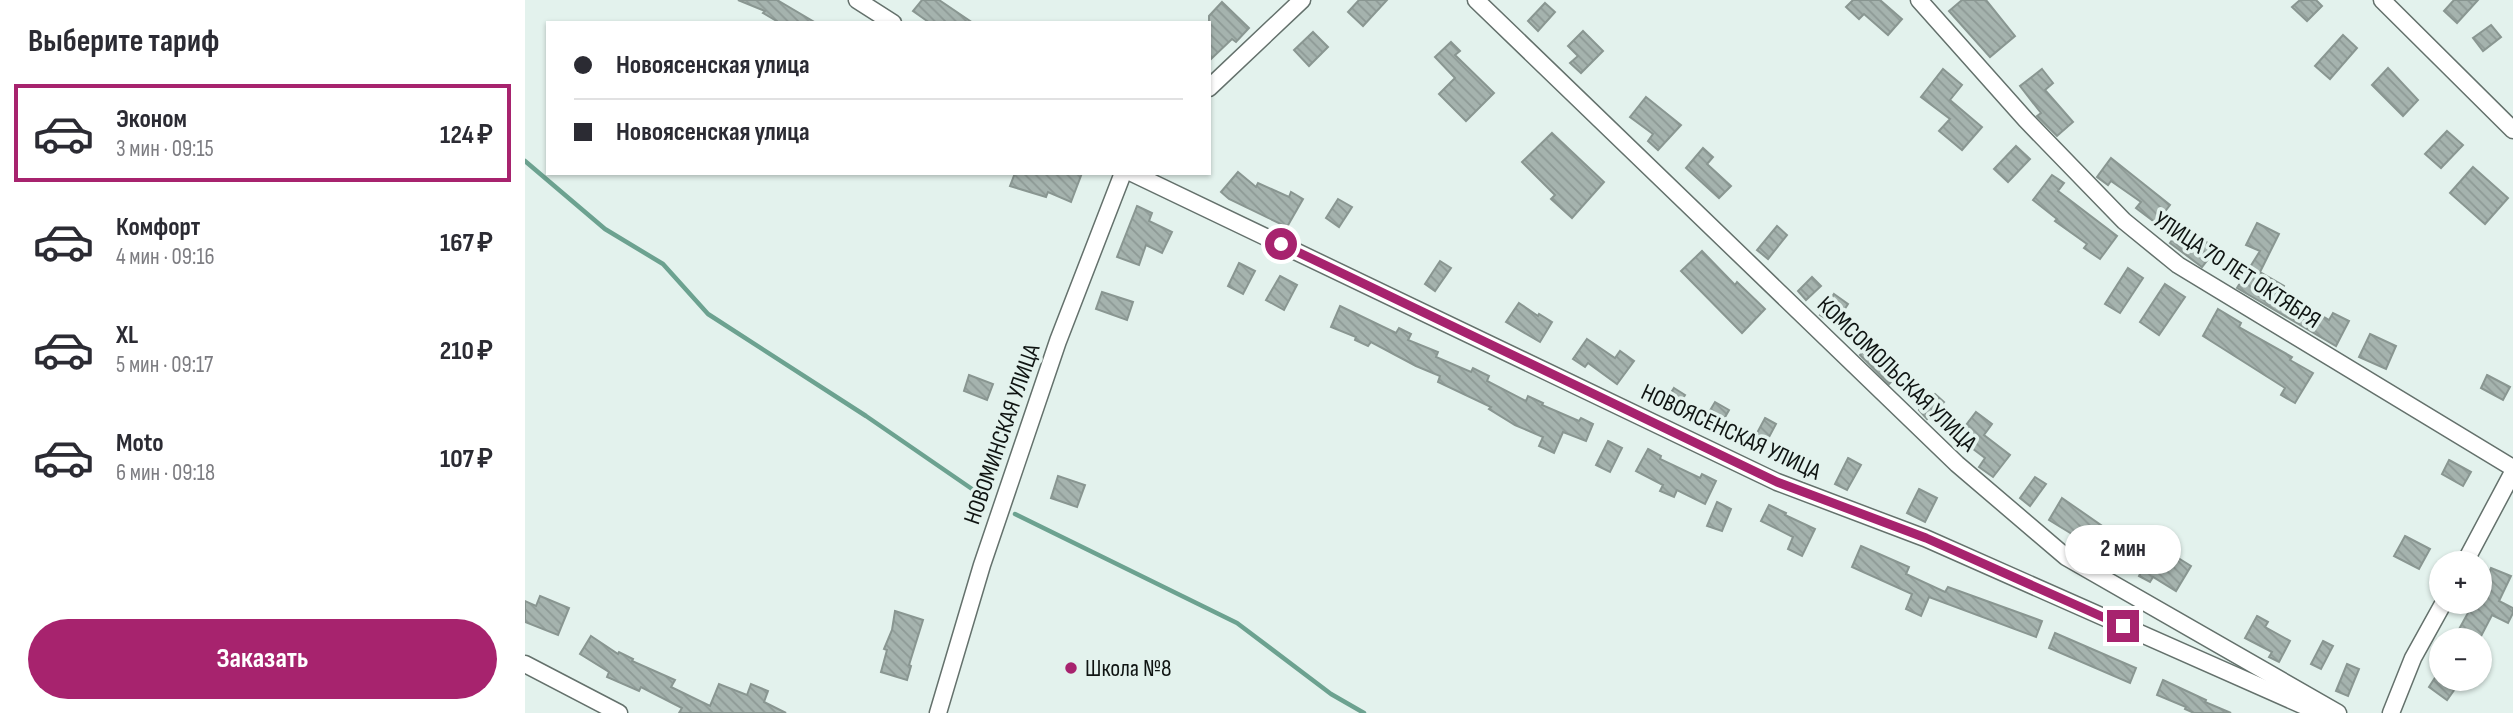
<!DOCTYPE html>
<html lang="ru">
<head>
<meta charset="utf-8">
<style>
  :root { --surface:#fff; --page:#f2f2f3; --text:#2b2b33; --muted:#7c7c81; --line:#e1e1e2; --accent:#a7236e }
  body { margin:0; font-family:"Sofia Sans Condensed",sans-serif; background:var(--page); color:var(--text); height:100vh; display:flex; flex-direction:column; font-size:26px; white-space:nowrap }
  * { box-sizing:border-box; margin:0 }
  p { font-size:23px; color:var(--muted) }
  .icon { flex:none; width:38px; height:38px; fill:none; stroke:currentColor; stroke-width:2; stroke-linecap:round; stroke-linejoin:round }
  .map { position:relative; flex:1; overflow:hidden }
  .details { display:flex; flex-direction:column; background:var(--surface); width:525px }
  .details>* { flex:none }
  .banner { position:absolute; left:21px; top:21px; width:665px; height:154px; border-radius:0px; box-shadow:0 2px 5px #0004; display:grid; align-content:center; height:154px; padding:0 28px; background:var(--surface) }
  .controls { position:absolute; left:1904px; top:551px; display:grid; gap:14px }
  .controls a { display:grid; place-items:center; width:63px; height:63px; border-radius:50%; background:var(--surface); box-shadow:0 2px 5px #0004; font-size:35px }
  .end { position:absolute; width:32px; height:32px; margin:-16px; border:9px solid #a7236e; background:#fff; box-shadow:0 0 0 4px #fff }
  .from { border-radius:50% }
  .bubble { position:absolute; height:49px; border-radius:24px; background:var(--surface); box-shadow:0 2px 5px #0004; font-size:23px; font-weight:700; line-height:49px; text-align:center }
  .banner b { display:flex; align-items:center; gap:24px; height:66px; font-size:26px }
  .banner b+b { border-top:2px solid var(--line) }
  .banner i { width:18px; height:18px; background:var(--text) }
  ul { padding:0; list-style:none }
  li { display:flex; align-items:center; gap:21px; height:98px; margin:0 14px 10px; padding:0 14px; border:4px solid transparent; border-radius:0px }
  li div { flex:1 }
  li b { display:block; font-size:26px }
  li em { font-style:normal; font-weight:700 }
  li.current { border-color:var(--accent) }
  li>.icon { width:63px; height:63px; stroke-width:1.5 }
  h2 { padding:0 28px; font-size:32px; line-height:84px }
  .primary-button { display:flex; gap:14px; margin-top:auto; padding:14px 28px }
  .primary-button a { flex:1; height:80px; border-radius:42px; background:var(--accent); color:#fff; font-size:28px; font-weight:700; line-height:80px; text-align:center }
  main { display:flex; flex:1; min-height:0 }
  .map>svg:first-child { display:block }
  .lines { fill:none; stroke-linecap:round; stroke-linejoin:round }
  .stream { stroke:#6ca290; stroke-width:4.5 }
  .building { fill:url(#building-back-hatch); stroke:#899691; stroke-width:2 }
  .minor-casing { stroke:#64716c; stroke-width:19 }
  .minor { stroke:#fff; stroke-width:16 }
  .route { stroke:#a7236e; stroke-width:9 }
  .poi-dot { fill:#a7236e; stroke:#e3f2ed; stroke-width:2.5 }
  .labels { text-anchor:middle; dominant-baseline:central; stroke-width:7; stroke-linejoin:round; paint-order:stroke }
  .street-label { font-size:24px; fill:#0f1412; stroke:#e3f2ed }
  .poi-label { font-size:24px; fill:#0f1412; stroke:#e3f2ed; text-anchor:start }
</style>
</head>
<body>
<main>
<section class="details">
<h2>Выберите тариф</h2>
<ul>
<li class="current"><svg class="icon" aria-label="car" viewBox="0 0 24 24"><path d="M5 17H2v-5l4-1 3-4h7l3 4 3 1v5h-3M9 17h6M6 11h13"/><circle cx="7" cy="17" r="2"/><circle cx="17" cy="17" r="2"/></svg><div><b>Эконом</b><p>3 мин · 09:15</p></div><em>124 ₽</em></li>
<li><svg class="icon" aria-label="car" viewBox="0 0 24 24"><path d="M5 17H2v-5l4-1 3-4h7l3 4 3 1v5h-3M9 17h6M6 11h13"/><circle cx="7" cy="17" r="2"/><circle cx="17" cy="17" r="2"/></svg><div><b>Комфорт</b><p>4 мин · 09:16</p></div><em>167 ₽</em></li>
<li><svg class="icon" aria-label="car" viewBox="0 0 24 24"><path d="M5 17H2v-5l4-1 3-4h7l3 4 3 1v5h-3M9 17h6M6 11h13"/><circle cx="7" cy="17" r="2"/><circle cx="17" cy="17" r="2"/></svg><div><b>XL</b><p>5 мин · 09:17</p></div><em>210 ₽</em></li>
<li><svg class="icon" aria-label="car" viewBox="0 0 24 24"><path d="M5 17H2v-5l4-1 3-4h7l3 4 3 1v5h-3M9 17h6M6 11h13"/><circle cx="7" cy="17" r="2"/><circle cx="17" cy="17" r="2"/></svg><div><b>Moto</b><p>6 мин · 09:18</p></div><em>107 ₽</em></li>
</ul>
<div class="primary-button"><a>Заказать</a></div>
</section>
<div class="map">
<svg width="1988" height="713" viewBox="0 0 1988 713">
  <defs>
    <pattern id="building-back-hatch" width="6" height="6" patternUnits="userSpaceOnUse" patternTransform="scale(1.75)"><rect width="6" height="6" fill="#a5b3ae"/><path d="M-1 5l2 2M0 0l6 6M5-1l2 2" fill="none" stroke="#8d9995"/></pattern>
  </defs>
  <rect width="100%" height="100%" fill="#e3f2ed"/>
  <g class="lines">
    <!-- stream -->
    <g class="stream">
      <path d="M0,161l80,68 58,35 45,50 158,102 122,84"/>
      <path d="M490,514l222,109 94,71 33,19"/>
    </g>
  </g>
  <!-- building -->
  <g class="building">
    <path d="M213,0h39l39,23h-36l-17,-10 2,-2z"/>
    <path d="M397,0h17l34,23h-43l-17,-12z"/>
    <path d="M834,0h28l-24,26 -15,-14z"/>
    <path d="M1328,0h27l22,19 -14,16 -24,-21 -5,5 -13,-12z"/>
    <path d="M1437,0h24l29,36 -25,21 -41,-46z"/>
    <path d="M1775,0h16l6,6 -15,15 -15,-14z"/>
    <path d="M1929,0h24l-21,23 -13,-12z"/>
    <path d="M697,2l27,26 -13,14 -4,-3 -23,22v-45z"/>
    <path d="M1020,3l10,9 -17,19 -10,-10z"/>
    <path d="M1966,25l10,12 -18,14 -10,-13z"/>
    <path d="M1058,31l20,20 -22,22 -11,-10 8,-7 -10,-10z"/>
    <path d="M788,32l15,15 -19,19 -15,-16z"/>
    <path d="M1818,35l14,13 -27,31 -15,-13z"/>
    <path d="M926,42l9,9 -5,4 39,38 -28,28 -27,-27 16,-16 -20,-21z"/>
    <path d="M1863,68l30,32 -15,16 -31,-31z"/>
    <path d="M1418,69l19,16 -12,15 32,27 -20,23 -23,-19 11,-12 -29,-22z"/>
    <path d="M1517,69l11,14 -8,7 28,32 -16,14 -20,-20 4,-3 -21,-27z"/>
    <path d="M1121,97l35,28 -23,25 -10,-9 5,-7 -23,-17z"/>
    <path d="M1922,131l16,14 -22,23 -16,-14z"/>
    <path d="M1027,133l52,49 -32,36 -21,-19 4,-4 -33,-33z"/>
    <path d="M1491,146l14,13 -22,23 -14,-13z"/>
    <path d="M1178,148l10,9 -6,7 24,22 -12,12 -33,-30z"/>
    <path d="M1586,158l59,47 -14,18 -20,-15 5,-6 -30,-21 -3,4 -11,-8z"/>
    <path d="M1948,167l35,31 -23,26 -35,-31z"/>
    <path d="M713,172l18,15 2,-4 31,14 2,-5 12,7 -16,28 -58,-28 -8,-7z"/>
    <path d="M490,173h67l-11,29 -23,-10 -2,5 -36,-11z"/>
    <path d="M1527,175l12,8 -6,8 59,45 -17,23 -16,-11 3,-4 -32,-23 2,-2 -24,-19z"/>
    <path d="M813,199l14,8 -13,20 -13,-9z"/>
    <path d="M612,206l15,7 -3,8 23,11 -10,21 -16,-8 -7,20 -22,-8z"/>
    <path d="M1732,223l22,11 -19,38 24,14 -2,5 47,29 4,-7 16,8 -13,25 -99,-58 23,-37 -14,-6z"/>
    <path d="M1658,225l33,24 -14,18 -32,-24z"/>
    <path d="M1252,226l10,9 -19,24 -11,-9z"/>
    <path d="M1177,251l33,34 2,-3 28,27 -23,24 -61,-62z"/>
    <path d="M915,261l11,7 -16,23 -10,-7z"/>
    <path d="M714,263l16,8 -12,23 -15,-8z"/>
    <path d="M1603,268l15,10 -23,35 -15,-9z"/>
    <path d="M755,276l17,9 -13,25 -18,-10z"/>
    <path d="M1287,277l9,9 -15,14 -8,-9z"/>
    <path d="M1640,284l20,13 -26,38 -19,-13z"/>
    <path d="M577,292l31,10 -6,18 -31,-11z"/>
    <path d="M1309,294l14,10 -13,20 -15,-9z"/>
    <path d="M994,303l19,13 1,-2 13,8 -12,20 -34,-20z"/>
    <path d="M815,306l56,27 3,-5 12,6 -3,6 30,12 -2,5 35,15 2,-4 16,8 -2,5 39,20 2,-5 15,7 -1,2 37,16 2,-3 12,6 -7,17 -23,-9 -9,21 -15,-7 4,-9 -28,-12 -26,-16 2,-2 -53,-25 2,-6 -24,-10 -45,-24 -3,4 -13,-6 1,-3 -25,-10z"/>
    <path d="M1693,309l23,14 -2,4 53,30 -2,3 23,13 -18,30 -14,-8 4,-7 -82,-52z"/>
    <path d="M1845,334l26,12 -10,23 -27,-12z"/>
    <path d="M1062,339l28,19 5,-7 14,10 -17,23 -29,-21 -3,4 -12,-8z"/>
    <path d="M1350,340l11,11 -4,4 18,17 -11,12 -29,-29z"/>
    <path d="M444,375l24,9 -6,16 -23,-9z"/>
    <path d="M1962,375l23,12 -7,13 -22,-12z"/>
    <path d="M1149,388l11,7 -11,17 -11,-7z"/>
    <path d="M1410,394l9,8 -17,17 -8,-9z"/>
    <path d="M1190,402l14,8 -13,23 -14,-9z"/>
    <path d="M1451,412l16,12 -8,11 26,20 -17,22 -14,-10 6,-9 -21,-16 6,-8 -7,-5z"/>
    <path d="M1240,418l11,6 -16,30 -11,-6z"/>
    <path d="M1083,441l14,7 -12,24 -14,-7z"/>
    <path d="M1123,449l13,7 -1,3 40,19 2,-4 14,7 -11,23 -28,-14 -3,7 -14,-6 3,-6 -27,-14z"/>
    <path d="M1323,458l13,7 -14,25 -12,-6z"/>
    <path d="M1924,460l22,12 -8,14 -21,-12z"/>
    <path d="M533,476l27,9 -8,22 -26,-9z"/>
    <path d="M1510,477l11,7 -16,22 -10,-8z"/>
    <path d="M1394,489l18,9 -12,24 -18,-9z"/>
    <path d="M1537,498l49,34 -11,19 -51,-31z"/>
    <path d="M1192,502l14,7 -9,22 -15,-5z"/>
    <path d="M1244,505l17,8 -1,2 30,14 -13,27 -14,-7 5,-12 -32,-16z"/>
    <path d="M1880,536l25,13 -11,20 -25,-13z"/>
    <path d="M1336,546l48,21 -3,7 39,18 3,-5 94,34 -6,16 -107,-40 -8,19 -15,-7 6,-15 -60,-27z"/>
    <path d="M1624,556l19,10 7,-10 16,10 -15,25 -23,-14 -3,5 -11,-6z"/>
    <path d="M1966,568l20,8 -12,25 14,7v5l-5,10 -16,-8 -13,25h-3l-18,-9 16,-29h6v-7z"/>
    <path d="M15,596l29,12 -11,27 -33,-13v-21l11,5z"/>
    <path d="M370,611l28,9 -14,45 2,1 -4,14 -26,-8 6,-22 -3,-1 8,-19z"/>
    <path d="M1732,616l11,6 -3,5 25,14 -11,21 -10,-5 3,-5 -27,-14z"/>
    <path d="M1530,633l81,35 -6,15 -81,-35z"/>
    <path d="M66,636l27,18 1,-2 14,7 -1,2 43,19 -4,7 39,19 9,-22 28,11 4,-11 17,7 -4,11 22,11h-107l3,-5 -41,-21 -2,4 -32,-14 2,-5 -29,-18z"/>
    <path d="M1798,641l10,5 -12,23 -10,-5z"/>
    <path d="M1822,664l12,5 -11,27 -12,-5z"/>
    <path d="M1913,673l3,6h5l11,7 -10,14 -18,-13z"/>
    <path d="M1638,680l43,20 -1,2 26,11h-37l-9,-4 1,-2 -29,-12z"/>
  </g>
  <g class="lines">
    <!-- minor casing -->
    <g class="minor-casing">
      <g id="minor">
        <path d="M332,0l36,23"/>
        <path d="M951,0l481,464 109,93 272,156"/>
        <path d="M1394,0l107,120 98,101 54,44 335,203"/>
        <path d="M1857,0l131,130"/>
        <path d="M684,88l93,-88"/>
        <path d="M607,173l645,309 148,56 395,175"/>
        <path d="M1939,564l49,-92"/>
        <path d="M0,664l94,49"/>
        <path d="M413,713l44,-148 76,-224 65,-168"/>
        <path d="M1866,713l22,-55 31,-56"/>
      </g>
    </g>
    <!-- minor -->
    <use href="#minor" class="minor"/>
  </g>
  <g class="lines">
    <!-- route -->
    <path class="route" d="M756,244l496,238 149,56 197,88"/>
  </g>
  <!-- markers -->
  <circle class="poi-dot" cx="546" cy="668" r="7"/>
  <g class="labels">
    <!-- street labels -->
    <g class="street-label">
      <text transform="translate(1712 270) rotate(33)">УЛИЦА 70 ЛЕТ ОКТЯБРЯ</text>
      <text transform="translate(1372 374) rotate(44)">КОМСОМОЛЬСКАЯ УЛИЦА</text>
      <text transform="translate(1206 432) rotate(25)">НОВОЯСЕНСКАЯ УЛИЦА</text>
      <text transform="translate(477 434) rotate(-71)">НОВОМИНСКАЯ УЛИЦА</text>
    </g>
    <!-- poi labels -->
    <g class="poi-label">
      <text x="560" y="668">Школа №8</text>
    </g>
  </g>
</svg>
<div class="controls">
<a>+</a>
<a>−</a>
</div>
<i class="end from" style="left:756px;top:244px"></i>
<i class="end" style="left:1598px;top:626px"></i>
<div class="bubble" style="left:1540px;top:525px;width:116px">2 мин</div>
<div class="banner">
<b><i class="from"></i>Новоясенская улица</b>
<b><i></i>Новоясенская улица</b>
</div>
</div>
</main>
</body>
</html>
